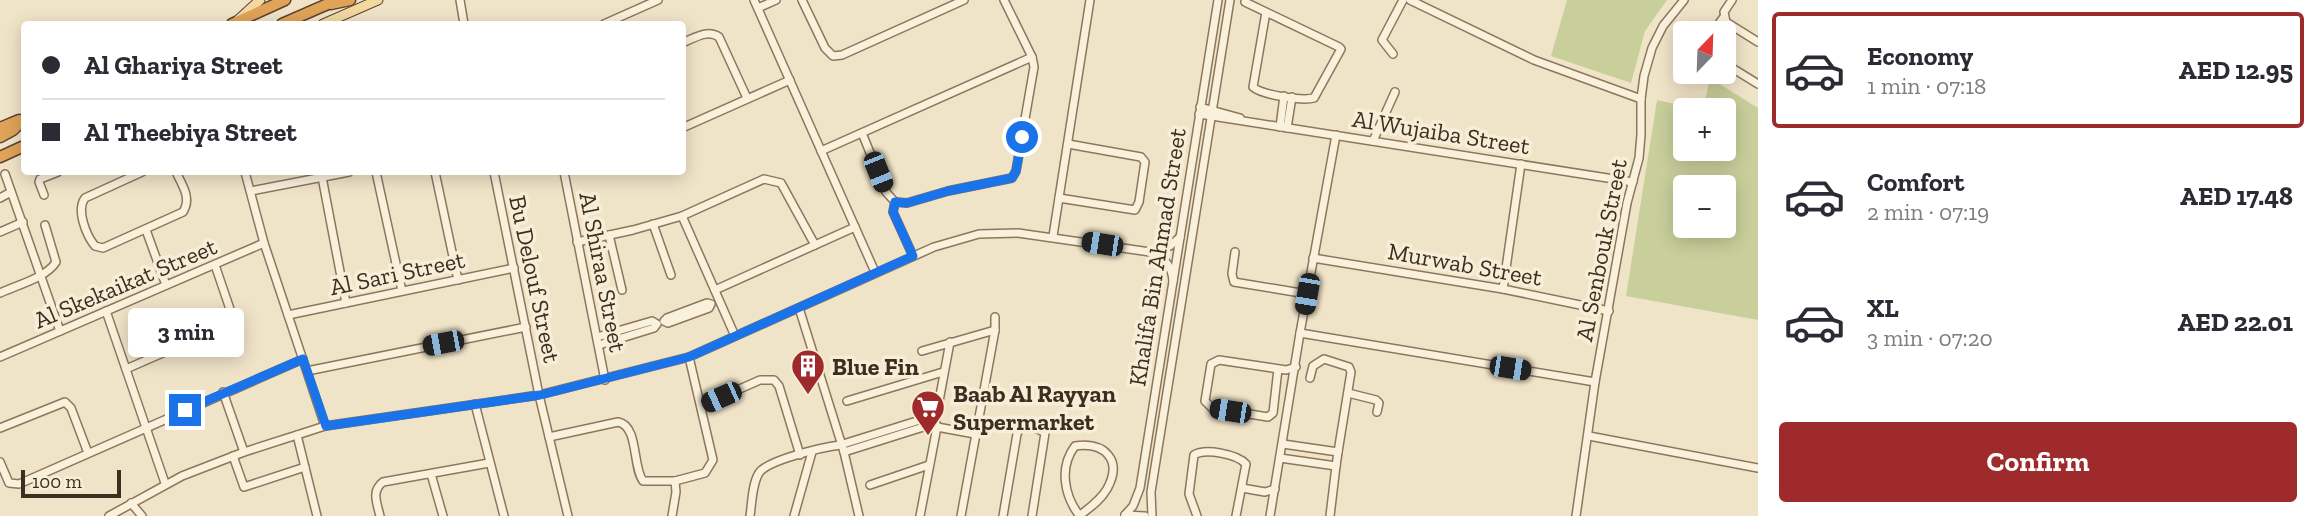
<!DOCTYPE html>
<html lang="en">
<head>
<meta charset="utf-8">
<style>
  :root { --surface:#fff; --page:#f2f2f3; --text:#2b2b33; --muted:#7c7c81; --line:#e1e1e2; --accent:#9e2a2b }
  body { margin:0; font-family:"Zilla Slab",serif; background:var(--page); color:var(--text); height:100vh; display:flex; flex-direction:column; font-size:26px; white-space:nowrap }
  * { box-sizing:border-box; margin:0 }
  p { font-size:23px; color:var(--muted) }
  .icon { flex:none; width:38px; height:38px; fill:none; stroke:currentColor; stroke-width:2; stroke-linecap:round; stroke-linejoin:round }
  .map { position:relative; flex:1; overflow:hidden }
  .panel { display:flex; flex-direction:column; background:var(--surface); width:560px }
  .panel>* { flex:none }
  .banner { position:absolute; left:21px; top:21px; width:665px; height:154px; border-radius:7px; box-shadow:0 4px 18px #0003; display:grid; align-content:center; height:154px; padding:0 21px; background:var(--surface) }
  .needle { width:46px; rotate:23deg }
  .buttons { position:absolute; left:1673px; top:21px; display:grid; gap:14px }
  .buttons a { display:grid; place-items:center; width:63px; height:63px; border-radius:7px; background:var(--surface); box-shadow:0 4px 18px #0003; font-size:35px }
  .scale { position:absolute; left:21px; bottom:18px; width:100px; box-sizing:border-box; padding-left:7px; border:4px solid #3d2e20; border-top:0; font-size:19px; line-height:24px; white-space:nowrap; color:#3d2e20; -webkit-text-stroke:5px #f7eed8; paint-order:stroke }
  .end { position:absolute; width:32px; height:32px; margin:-16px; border:9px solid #1a73e8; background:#fff; box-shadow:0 0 0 4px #fff }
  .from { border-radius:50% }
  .bubble { position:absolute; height:49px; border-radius:7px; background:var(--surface); box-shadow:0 4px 18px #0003; font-size:23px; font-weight:700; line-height:49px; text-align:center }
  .car { position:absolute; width:21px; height:42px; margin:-21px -10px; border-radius:9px; box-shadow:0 0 5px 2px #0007; background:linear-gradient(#222 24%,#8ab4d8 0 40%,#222 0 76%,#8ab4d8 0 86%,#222 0) }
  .banner b { display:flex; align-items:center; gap:24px; height:66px; font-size:26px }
  .banner b+b { border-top:2px solid var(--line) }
  .banner i { width:18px; height:18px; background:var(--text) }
  ul { padding:12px 0 0; list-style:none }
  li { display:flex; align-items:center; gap:21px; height:116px; margin:0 14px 10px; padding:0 7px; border:4px solid transparent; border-radius:7px }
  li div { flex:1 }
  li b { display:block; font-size:26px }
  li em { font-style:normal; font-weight:700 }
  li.on { border-color:var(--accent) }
  li>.icon { width:63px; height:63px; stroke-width:1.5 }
  .primary-button { display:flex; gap:14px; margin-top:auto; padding:14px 21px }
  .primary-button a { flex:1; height:80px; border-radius:7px; background:var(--accent); color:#fff; font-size:28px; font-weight:700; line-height:80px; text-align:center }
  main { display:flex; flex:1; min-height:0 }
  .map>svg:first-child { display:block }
  .grass { fill:#c9cf9b; fill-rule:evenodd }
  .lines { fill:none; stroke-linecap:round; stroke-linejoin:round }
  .minor-casing { stroke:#8d765c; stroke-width:10 }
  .major-casing { stroke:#5b4430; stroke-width:11 }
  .highway-casing { stroke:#5b4430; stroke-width:13 }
  .minor { stroke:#faf1dc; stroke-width:7 }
  .major { stroke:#f3d9a0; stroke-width:9 }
  .highway { stroke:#e0a458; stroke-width:10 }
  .route { stroke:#1a73e8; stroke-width:9 }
  .labels { text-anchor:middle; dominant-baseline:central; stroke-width:7; stroke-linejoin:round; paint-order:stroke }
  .street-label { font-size:24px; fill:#3d2e20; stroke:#f7eed8 }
  .poi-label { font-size:24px; font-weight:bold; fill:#3d2e20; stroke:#f7eed8; text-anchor:start }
</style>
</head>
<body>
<main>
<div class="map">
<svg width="1758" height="516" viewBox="0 0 1758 516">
  <rect width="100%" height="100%" fill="#f0e4c8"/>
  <!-- grass -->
  <g class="grass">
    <path d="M1567,0h100l-22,31 -14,52 -80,-27z"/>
    <path d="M1710,78l48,30v212l-132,-24 31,-196 46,10zM1685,110h39v39h-39zM1685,187h39v39h-39z"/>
  </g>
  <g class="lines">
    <!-- minor casing -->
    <g class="minor-casing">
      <g id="minor">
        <path d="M460,0l4,24"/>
        <path d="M754,0l121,272"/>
        <path d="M802,0l23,48 8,8 9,-1 122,-55"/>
        <path d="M1410,0l124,60 107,39"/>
        <path d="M1732,0l-8,12 2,10 32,20"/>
        <path d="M1245,2l94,45 2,2 -27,49c-12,3 -52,-3 -61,-11l13,-75"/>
        <path d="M758,8l18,-8"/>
        <path d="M604,24l54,-24"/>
        <path d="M1712,33l11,-15"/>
        <path d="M682,43c13,-5 25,-14 37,-6l28,61"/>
        <path d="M1393,54l-11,-14 21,-40"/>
        <path d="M1724,63l34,21"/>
        <path d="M1200,107l40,11"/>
        <path d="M1199,114l434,68"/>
        <path d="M1280,127l4,-31"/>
        <path d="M682,128l108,-48"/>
        <path d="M1287,128l5,-31"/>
        <path d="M862,133l24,59 9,10 12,1 41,-12 64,-13 4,-7 18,-104 -2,-10 -28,-57"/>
        <path d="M1373,141l22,-49"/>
        <path d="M821,151l211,-94"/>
        <path d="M142,172l-57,26c-9,12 1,37 10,48l8,2 80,-36c9,-14 -1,-27 -7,-40"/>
        <path d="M245,172l19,71 61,183"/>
        <path d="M376,172l26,119"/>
        <path d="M435,172l23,108"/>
        <path d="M494,172l45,223 29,121"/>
        <path d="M564,172l41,208"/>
        <path d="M5,174l55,157"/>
        <path d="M322,177l24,126"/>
        <path d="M251,191l98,-19"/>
        <path d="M44,195l-5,-13 1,-3 18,-7"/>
        <path d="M0,198l11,-6"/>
        <path d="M1059,198l76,12 4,-8 6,-40 -4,-5 -73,-13"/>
        <path d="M895,202l-2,10 20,44"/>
        <path d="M682,216l53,120"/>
        <path d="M653,224l18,51"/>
        <path d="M146,230l20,55"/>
        <path d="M0,232l23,-10"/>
        <path d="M609,235l13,55"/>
        <path d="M1053,236l37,-236"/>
        <path d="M577,242l56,-12 49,-14 82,-37 17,4 34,62"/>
        <path d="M1151,252l19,-6 10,-9"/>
        <path d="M1235,252l-3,22 2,8 73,12"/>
        <path d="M1313,258l190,31 106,22"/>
        <path d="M1503,289l18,-125"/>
        <path d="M715,290l140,-63"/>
        <path d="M0,293c17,-8 46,-15 56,-31l-11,-37"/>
        <path d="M707,303l4,1 -2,4 -41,15 -4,-2 3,-3z"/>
        <path d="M799,308l45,144 15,64"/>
        <path d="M106,311l59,172"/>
        <path d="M288,315l226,-47"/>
        <path d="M1300,333l295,49"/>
        <path d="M597,337l55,-16 5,3 -3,4 -55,17"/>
        <path d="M922,351l73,-21"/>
        <path d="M0,357l264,-114"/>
        <path d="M126,369l101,-44 5,-10 -17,-50"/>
        <path d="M1278,369l-5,44 -5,4 -56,-9 -7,-7 6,-37 8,-4 67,10 10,-3"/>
        <path d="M307,371l219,-44"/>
        <path d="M1310,378l3,-12 11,-7 25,8 2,5 -13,80"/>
        <path d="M223,392l21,60"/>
        <path d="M1348,393l28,7 3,3 -2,9"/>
        <path d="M847,401l96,-29"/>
        <path d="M475,404l29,112"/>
        <path d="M701,406l59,-26h14l5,6 21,69"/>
        <path d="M936,417l14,-75"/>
        <path d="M0,428l65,-26 6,6 17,45"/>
        <path d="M297,435l20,81"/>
        <path d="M1589,436l169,32"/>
        <path d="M549,437l69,-15c21,4 14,44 25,59h32l30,-8 8,-13 -24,-103"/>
        <path d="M844,452l92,-29"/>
        <path d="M233,456l11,31 61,-20"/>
        <path d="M1280,458l56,8 2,-14 -55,-8"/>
        <path d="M0,462l9,21 10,1 284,-125"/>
        <path d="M431,474l12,42"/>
        <path d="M870,485l59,-20"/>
        <path d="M1242,488l23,4 10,-3"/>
        <path d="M131,503l11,13"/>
        <path d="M1125,515l8,-9 7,-18 78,-488"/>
        <path d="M1125,515l20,1"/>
        <path d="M109,516l73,-40 62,-24 53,-17 28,-9 214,-31 150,-38 245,-110 45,-13 39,-1 132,19c15,5 22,14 23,29"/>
        <path d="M380,516c-3,-13 -9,-25 3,-34l106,-19"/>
        <path d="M672,516l4,-24 -1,-11"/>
        <path d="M750,516c2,-13 2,-32 9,-43 8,-13 65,-26 81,-28l96,-30"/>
        <path d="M794,516l18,-64"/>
        <path d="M920,516l17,-89 38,7"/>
        <path d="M961,516l34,-186v-13"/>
        <path d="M1003,516l14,-82 3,-6c9,-2 18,0 25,5l-13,83"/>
        <path d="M1079,516c10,-8 21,-15 28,-27 16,-29 -2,-47 -32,-43 -16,21 -11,49 4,69"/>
        <path d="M1152,516l-1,-24 79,-492"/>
        <path d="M1197,516l-8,-22 5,-39c11,-7 43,-1 52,9l-10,52"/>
        <path d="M1270,516l30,-183 36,-198"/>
        <path d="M1330,516l6,-50"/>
        <path d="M1576,516l19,-134 32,-179 12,-45 2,-23v-36l3,-23 8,-28 11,-22 21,-26"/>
      </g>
    </g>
    <!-- major casing -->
    <g class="major-casing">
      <g id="major">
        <path d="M238,20l22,-20"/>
        <path d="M323,24l55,-24"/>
      </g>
    </g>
    <!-- highway casing -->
    <g class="highway-casing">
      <g id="highway">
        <path d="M331,4l19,-4"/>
        <path d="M232,24l53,-24"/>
        <path d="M282,24l55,-24"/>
        <path d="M0,128l19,-8"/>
        <path d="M0,137l13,-7 11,-11"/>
        <path d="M0,157l24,-11"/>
      </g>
    </g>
    <!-- minor -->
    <use href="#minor" class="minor"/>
    <!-- major -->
    <use href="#major" class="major"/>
    <!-- highway -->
    <use href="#highway" class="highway"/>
  </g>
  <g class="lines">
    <!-- route -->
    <path class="route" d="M185,410l118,-51 23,67 214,-31 149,-38 224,-101 -20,-44 2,-10 12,1 41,-12 64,-13 4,-7 6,-34"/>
  </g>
  <!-- icons -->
  <defs>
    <g id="building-pin" transform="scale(1.75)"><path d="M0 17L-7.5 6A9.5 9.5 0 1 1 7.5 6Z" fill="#9e2a2b" stroke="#f7eed8"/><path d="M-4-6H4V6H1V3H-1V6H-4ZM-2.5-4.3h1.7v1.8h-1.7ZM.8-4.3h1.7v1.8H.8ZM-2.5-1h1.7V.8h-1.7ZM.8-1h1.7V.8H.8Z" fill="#fff"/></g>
    <g id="supermarket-pin" transform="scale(1.75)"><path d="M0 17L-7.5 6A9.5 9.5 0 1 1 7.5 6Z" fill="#9e2a2b" stroke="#f7eed8"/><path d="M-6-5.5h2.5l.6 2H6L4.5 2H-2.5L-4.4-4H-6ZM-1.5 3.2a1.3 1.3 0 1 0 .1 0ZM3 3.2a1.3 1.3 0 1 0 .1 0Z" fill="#fff"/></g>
  </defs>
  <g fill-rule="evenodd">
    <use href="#building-pin" x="808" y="366"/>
    <use href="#supermarket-pin" x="928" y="407"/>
  </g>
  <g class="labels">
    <!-- street labels -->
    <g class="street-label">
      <text transform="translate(1441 132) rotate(9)">Al Wujaiba Street</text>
      <text transform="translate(1601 250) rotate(-79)">Al Senbouk Street</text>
      <text transform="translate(1157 257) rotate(-81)">Khalifa Bin Ahmad Street</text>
      <text transform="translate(1465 264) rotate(10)">Murwab Street</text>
      <text transform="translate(603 272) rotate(79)">Al Shiraa Street</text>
      <text transform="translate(397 273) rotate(-12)">Al Sari Street</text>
      <text transform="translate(535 279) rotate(78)">Bu Delouf Street</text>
      <text transform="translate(125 283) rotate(-23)">Al Skekaikat Street</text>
    </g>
    <!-- poi labels -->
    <g class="poi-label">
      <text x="832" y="366">Blue Fin</text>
      <text x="953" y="393">Baab Al Rayyan<tspan x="953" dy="28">Supermarket</tspan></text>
    </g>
  </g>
</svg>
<div class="buttons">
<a><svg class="needle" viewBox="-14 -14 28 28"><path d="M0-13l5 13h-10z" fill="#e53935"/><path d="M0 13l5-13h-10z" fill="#7c7c81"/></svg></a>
<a>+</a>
<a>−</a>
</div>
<div class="scale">100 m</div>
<i class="end from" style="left:1022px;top:137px"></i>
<i class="end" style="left:185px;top:410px"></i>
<div class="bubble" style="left:128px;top:308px;width:116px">3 min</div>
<i class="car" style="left:878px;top:172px;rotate:158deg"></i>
<i class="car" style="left:1102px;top:244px;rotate:279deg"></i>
<i class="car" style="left:1307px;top:294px;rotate:190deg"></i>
<i class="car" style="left:443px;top:343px;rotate:259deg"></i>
<i class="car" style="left:1510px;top:368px;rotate:99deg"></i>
<i class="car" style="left:721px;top:397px;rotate:246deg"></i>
<i class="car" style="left:1230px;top:411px;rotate:279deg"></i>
<div class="banner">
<b><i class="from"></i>Al Ghariya Street</b>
<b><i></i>Al Theebiya Street</b>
</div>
</div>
<section class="panel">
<ul>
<li class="on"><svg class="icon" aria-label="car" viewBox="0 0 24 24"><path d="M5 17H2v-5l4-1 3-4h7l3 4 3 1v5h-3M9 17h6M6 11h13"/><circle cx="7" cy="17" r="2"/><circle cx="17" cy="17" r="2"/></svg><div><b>Economy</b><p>1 min · 07:18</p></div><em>AED 12.95</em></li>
<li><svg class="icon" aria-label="car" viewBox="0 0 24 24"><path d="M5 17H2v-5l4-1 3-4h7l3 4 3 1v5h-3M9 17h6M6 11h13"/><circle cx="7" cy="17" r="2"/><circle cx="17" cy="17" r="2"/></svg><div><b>Comfort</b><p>2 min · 07:19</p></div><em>AED 17.48</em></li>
<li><svg class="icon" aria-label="car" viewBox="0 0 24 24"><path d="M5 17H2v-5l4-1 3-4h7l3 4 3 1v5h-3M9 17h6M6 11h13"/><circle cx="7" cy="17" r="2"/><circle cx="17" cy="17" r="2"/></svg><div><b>XL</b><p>3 min · 07:20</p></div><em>AED 22.01</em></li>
</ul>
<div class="primary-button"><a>Confirm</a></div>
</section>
</main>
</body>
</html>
